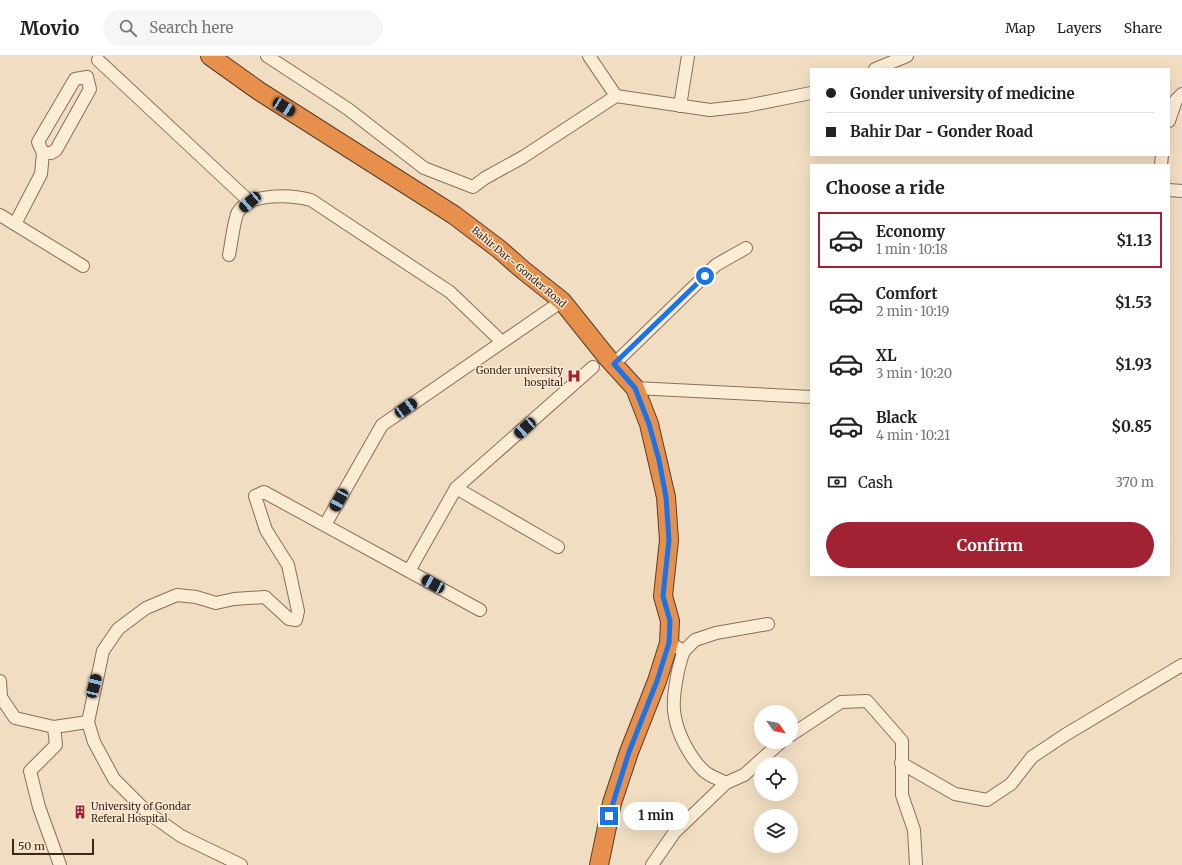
<!DOCTYPE html>
<html lang="en">
<head>
<meta charset="utf-8">
<style>
  :root { --surface:#fff; --page:#f6f6f6; --text:#222; --muted:#767676; --line:#e0e0e0; --accent:#a12333 }
  body { margin:0; font-family:Merriweather,serif; background:var(--page); color:var(--text); height:100vh; display:flex; flex-direction:column; font-size:15px; white-space:nowrap }
  * { box-sizing:border-box; margin:0 }
  p { font-size:13px; color:var(--muted) }
  .icon { flex:none; width:22px; height:22px; fill:none; stroke:currentColor; stroke-width:2; stroke-linecap:round; stroke-linejoin:round }
  .map { position:relative; flex:1; overflow:hidden }
  .side { position:absolute; left:810px; top:108px; width:360px; height:412px; display:flex; flex-direction:column; background:var(--surface); border-radius:0px; box-shadow:0 4px 16px #0002 }
  .side>* { flex:none }
  .banner { position:absolute; left:810px; top:12px; width:360px; height:88px; border-radius:0px; box-shadow:0 4px 16px #0002; display:grid; align-content:center; height:88px; padding:0 16px; background:var(--surface) }
  .needle { width:26px; rotate:123deg }
  .tools { position:absolute; left:754px; top:649px; display:grid; gap:8px }
  .tools a { display:grid; place-items:center; width:44px; height:44px; border-radius:50%; background:var(--surface); box-shadow:0 4px 16px #0002; font-size:20px }
  .scale { position:absolute; left:12px; bottom:10px; width:82px; box-sizing:border-box; padding-left:4px; border:2px solid #3c281d; border-top:0; font-size:11px; line-height:14px; white-space:nowrap; color:#3c281d; -webkit-text-stroke:3px #f8e9d2; paint-order:stroke }
  .end { position:absolute; width:18px; height:18px; margin:-9px; border:5px solid #1a73e8; background:#fff; box-shadow:0 0 0 2px #fff }
  .from { border-radius:50% }
  .bubble { position:absolute; height:28px; border-radius:14px; background:var(--surface); box-shadow:0 4px 16px #0002; font-size:13px; font-weight:700; line-height:28px; text-align:center }
  .car { position:absolute; width:12px; height:24px; margin:-12px -6px; border-radius:5px; box-shadow:0 0 3px 1px #0007; background:linear-gradient(#222 24%,#8ab4d8 0 40%,#222 0 76%,#8ab4d8 0 86%,#222 0) }
  .banner b { display:flex; align-items:center; gap:14px; height:38px; font-size:15px }
  .banner b+b { border-top:1px solid var(--line) }
  .banner i { width:10px; height:10px; background:var(--text) }
  ul { padding:0; list-style:none }
  li { display:flex; align-items:center; gap:12px; height:56px; margin:0 8px 6px; padding:0 8px; border:2px solid transparent; border-radius:0px }
  li div { flex:1 }
  li b { display:block; font-size:15px }
  li em { font-style:normal; font-weight:700 }
  li.on { border-color:var(--accent) }
  li>.icon { width:36px; height:36px; stroke-width:1.5 }
  h2 { padding:0 16px; font-size:18px; line-height:48px }
  .pay { display:flex; align-items:center; gap:10px; height:44px; padding:0 16px; font-size:15px }
  .pay p { margin-inline-start:auto }
  .action { display:flex; gap:8px; margin-top:auto; padding:8px 16px }
  .action a { flex:1; height:46px; border-radius:24px; background:var(--accent); color:#fff; font-size:16px; font-weight:700; line-height:46px; text-align:center }
  header { display:flex; align-items:center; gap:24px; box-sizing:border-box; height:56px; padding:0 20px; background:var(--surface); border-bottom:1px solid var(--line) }
  header strong { font-size:19px }
  nav { display:flex; gap:22px; margin-inline-start:auto; font-size:14px }
  .search { width:280px; height:36px; background:var(--page); display:flex; align-items:center; gap:10px; box-sizing:border-box; padding:0 14px; border-radius:22px; color:var(--muted); font-size:15px }
  .map>svg:first-child { display:block }
  .lines { fill:none; stroke-linecap:round; stroke-linejoin:round }
  .minor-casing { stroke:#8d6d57; stroke-width:14 }
  .highway-casing { stroke:#5a3c2c; stroke-width:20 }
  .minor { stroke:#fbecd6; stroke-width:12 }
  .highway { stroke:#e7904c; stroke-width:18 }
  .route { stroke:#1a73e8; stroke-width:5 }
  .labels { text-anchor:middle; dominant-baseline:central; stroke-width:3; stroke-linejoin:round; paint-order:stroke }
  .street-label { font-size:10px; fill:#3c281d; stroke:#f8e9d2 }
  .poi-label { font-size:10px; fill:#3c281d; stroke:#f8e9d2; text-anchor:end }
</style>
</head>
<body>
<header>
<strong>Movio</strong>
<div class="search"><svg class="icon" aria-label="search" viewBox="0 0 24 24"><circle cx="10" cy="10" r="6"/><path d="M15 15l6 6"/></svg>Search here</div>
<nav><a>Map</a><a>Layers</a><a>Share</a></nav>
</header>
<div class="map">
<svg width="1182" height="809" viewBox="0 0 1182 809">
  <rect width="100%" height="100%" fill="#f1dec2"/>
  <g class="lines">
    <!-- minor casing -->
    <g class="minor-casing">
      <g id="minor">
        <path d="M267,0l81,53 76,59 49,19 12,-9 38,-21 93,-61 94,14 36,-4 65,-13"/>
        <path d="M589,0l27,40"/>
        <path d="M98,4l152,142"/>
        <path d="M875,13l32,-13"/>
        <path d="M680,50l8,-50"/>
        <path d="M1169,65l7,-21 6,-6"/>
        <path d="M43,97h8l5,-3 34,-61 -3,-12"/>
        <path d="M1161,109l1,-10"/>
        <path d="M1169,134l13,1"/>
        <path d="M0,159l83,51"/>
        <path d="M15,168l26,-50 2,-21 -5,-11 37,-63 12,-2"/>
        <path d="M229,199c2,-9 5,-36 9,-43 12,-20 54,-17 73,-12l139,92 52,50"/>
        <path d="M614,308l102,-99 30,-17"/>
        <path d="M635,332l176,9"/>
        <path d="M456,432l102,59"/>
        <path d="M325,469l57,-100 180,-124"/>
        <path d="M409,515l47,-83 137,-121"/>
        <path d="M669,587l15,8c-6,15 -13,50 -9,66 3,18 16,42 29,54 5,5 15,8 22,12l18,-8 37,-33"/>
        <path d="M684,595l11,-11 21,-7 52,-9"/>
        <path d="M0,625l1,16"/>
        <path d="M0,640l15,22 39,9 34,-5"/>
        <path d="M54,671l2,18 -26,26 9,36 21,58"/>
        <path d="M791,679l50,-33 26,-1 35,40v54l12,35 2,35"/>
        <path d="M901,707l54,31 32,6 24,-16 21,-27 33,-22 117,-70"/>
        <path d="M241,809l-60,-29 -34,-24 -33,-33 -20,-37 -6,-20 15,-71 15,-22 28,-21 31,-13 19,2 20,6 18,-4 31,-2 24,22 7,1 2,-9 -10,-46 -22,-35 -11,-34 9,-4 216,118"/>
        <path d="M652,809l22,-32 52,-50"/>
      </g>
    </g>
    <!-- highway casing -->
    <g class="highway-casing">
      <path id="highway" d="M210,0l49,35 195,124 45,34 24,21 39,31 44,55 29,32 14,36 17,73 3,43 -6,56 7,25 -1,22 -12,38 -28,71 -17,51 -13,62"/>
    </g>
    <!-- minor -->
    <use href="#minor" class="minor"/>
    <!-- highway -->
    <use href="#highway" class="highway"/>
  </g>
  <g class="lines">
    <!-- route -->
    <path class="route" d="M609,760l20,-64 28,-71 12,-38 1,-22 -7,-25 6,-56 -3,-43 -7,-37 -10,-36 -14,-36 -21,-24 91,-88"/>
  </g>
  <!-- icons -->
  <defs>
    <g id="hospital-bare" transform="scale(1.08)"><path d="M-5-5h3v3.5h4V-5h3V5h-3V1.5h-4V5h-3Z" fill="#a12333" stroke="#f8e9d2" stroke-width="2.5" paint-order="stroke"/></g>
    <g id="building-bare" transform="scale(1.08)"><path d="M-4-6H4V6H1V3H-1V6H-4ZM-2.5-4.3h1.7v1.8h-1.7ZM.8-4.3h1.7v1.8H.8ZM-2.5-1h1.7V.8h-1.7ZM.8-1h1.7V.8H.8Z" fill="#a12333" stroke="#f8e9d2" stroke-width="2.5" paint-order="stroke"/></g>
  </defs>
  <g fill-rule="evenodd">
    <use href="#hospital-bare" x="574" y="320"/>
    <use href="#building-bare" x="80" y="756"/>
  </g>
  <g class="labels">
    <!-- street labels -->
    <g class="street-label">
      <text transform="translate(519 211) rotate(40)">Bahir Dar - Gonder Road</text>
    </g>
    <!-- poi labels -->
    <g class="poi-label">
      <text x="563" y="314">Gonder university<tspan x="563" dy="12">hospital</tspan></text>
      <text x="91" y="750" text-anchor="start">University of Gondar<tspan x="91" dy="12">Referal Hospital</tspan></text>
    </g>
  </g>
</svg>
<div class="tools">
<a><svg class="needle" viewBox="-14 -14 28 28"><path d="M0-13l5 13h-10z" fill="#e53935"/><path d="M0 13l5-13h-10z" fill="#767676"/></svg></a>
<a><svg class="icon" aria-label="locate" viewBox="0 0 24 24"><circle cx="12" cy="12" r="6"/><path d="M12 2v4M12 18v4M2 12h4M18 12h4"/></svg></a>
<a><svg class="icon" aria-label="layers" viewBox="0 0 24 24"><path d="M12 4l9 5-9 5-9-5zM3 14l9 5 9-5"/></svg></a>
</div>
<div class="scale">50 m</div>
<i class="end from" style="left:705px;top:220px"></i>
<i class="end" style="left:609px;top:760px"></i>
<div class="bubble" style="left:623px;top:746px;width:66px">1 min</div>
<i class="car" style="left:284px;top:51px;rotate:122deg"></i>
<i class="car" style="left:250px;top:146px;rotate:229deg"></i>
<i class="car" style="left:406px;top:352px;rotate:55deg"></i>
<i class="car" style="left:525px;top:372px;rotate:228deg"></i>
<i class="car" style="left:339px;top:444px;rotate:209deg"></i>
<i class="car" style="left:433px;top:528px;rotate:299deg"></i>
<i class="car" style="left:94px;top:630px;rotate:14deg"></i>
<div class="banner">
<b><i class="from"></i>Gonder university of medicine</b>
<b><i></i>Bahir Dar - Gonder Road</b>
</div>
<section class="side">
<h2>Choose a ride</h2>
<ul>
<li class="on"><svg class="icon" aria-label="car" viewBox="0 0 24 24"><path d="M5 17H2v-5l4-1 3-4h7l3 4 3 1v5h-3M9 17h6M6 11h13"/><circle cx="7" cy="17" r="2"/><circle cx="17" cy="17" r="2"/></svg><div><b>Economy</b><p>1 min · 10:18</p></div><em>$1.13</em></li>
<li><svg class="icon" aria-label="car" viewBox="0 0 24 24"><path d="M5 17H2v-5l4-1 3-4h7l3 4 3 1v5h-3M9 17h6M6 11h13"/><circle cx="7" cy="17" r="2"/><circle cx="17" cy="17" r="2"/></svg><div><b>Comfort</b><p>2 min · 10:19</p></div><em>$1.53</em></li>
<li><svg class="icon" aria-label="car" viewBox="0 0 24 24"><path d="M5 17H2v-5l4-1 3-4h7l3 4 3 1v5h-3M9 17h6M6 11h13"/><circle cx="7" cy="17" r="2"/><circle cx="17" cy="17" r="2"/></svg><div><b>XL</b><p>3 min · 10:20</p></div><em>$1.93</em></li>
<li><svg class="icon" aria-label="car" viewBox="0 0 24 24"><path d="M5 17H2v-5l4-1 3-4h7l3 4 3 1v5h-3M9 17h6M6 11h13"/><circle cx="7" cy="17" r="2"/><circle cx="17" cy="17" r="2"/></svg><div><b>Black</b><p>4 min · 10:21</p></div><em>$0.85</em></li>
</ul>
<div class="pay"><svg class="icon" aria-label="cash" viewBox="0 0 24 24"><path d="M3 7h18v10H3z"/><circle cx="12" cy="12" r="2"/></svg>Cash<p>370 m</p></div>
<div class="action"><a>Confirm</a></div>
</section>
</div>
</body>
</html>
